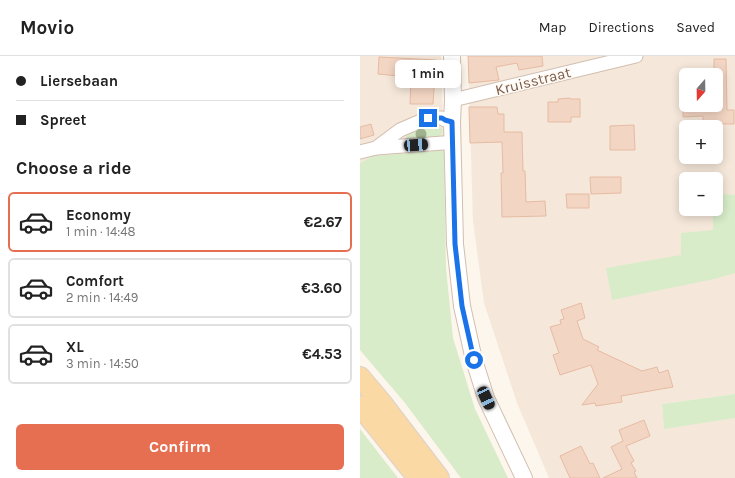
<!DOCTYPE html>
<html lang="en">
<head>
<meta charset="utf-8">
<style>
  :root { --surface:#fff; --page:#f2f2f2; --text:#222; --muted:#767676; --line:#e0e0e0; --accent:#e76f51 }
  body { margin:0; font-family:Karla,sans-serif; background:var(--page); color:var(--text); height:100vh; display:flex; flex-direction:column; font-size:15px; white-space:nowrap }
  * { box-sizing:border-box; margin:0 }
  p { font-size:13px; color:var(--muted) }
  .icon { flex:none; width:22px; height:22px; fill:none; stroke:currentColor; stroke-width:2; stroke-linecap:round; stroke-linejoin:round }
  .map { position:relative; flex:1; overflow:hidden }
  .details { display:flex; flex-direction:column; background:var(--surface); width:360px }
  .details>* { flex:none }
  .top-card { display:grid; align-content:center; height:88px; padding:0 16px; background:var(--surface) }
  .needle { width:26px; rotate:200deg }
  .controls { position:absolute; left:319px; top:12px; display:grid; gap:8px }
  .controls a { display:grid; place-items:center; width:44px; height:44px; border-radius:6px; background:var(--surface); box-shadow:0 2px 10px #0003; font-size:20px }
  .end { position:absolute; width:18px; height:18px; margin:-9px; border:5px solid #1a73e8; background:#fff; box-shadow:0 0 0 2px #fff }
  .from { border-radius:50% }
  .bubble { position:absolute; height:28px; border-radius:6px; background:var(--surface); box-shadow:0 2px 10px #0003; font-size:13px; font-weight:700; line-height:28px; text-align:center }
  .car { position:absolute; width:12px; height:24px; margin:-12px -6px; border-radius:5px; box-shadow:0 0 3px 1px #0007; background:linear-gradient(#222 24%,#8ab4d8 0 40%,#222 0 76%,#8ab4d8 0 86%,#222 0) }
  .top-card b { display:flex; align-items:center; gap:14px; height:38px; font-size:15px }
  .top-card b+b { border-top:1px solid var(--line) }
  .top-card i { width:10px; height:10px; background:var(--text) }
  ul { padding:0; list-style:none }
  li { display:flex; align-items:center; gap:12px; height:60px; margin:0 8px 6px; padding:0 8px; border:2px solid var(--line); border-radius:6px }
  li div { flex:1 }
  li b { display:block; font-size:15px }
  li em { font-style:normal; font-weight:700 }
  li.current { border-color:var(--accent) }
  li>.icon { width:36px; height:36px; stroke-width:1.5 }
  h2 { padding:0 16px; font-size:18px; line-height:48px }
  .action { display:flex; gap:8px; margin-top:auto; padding:8px 16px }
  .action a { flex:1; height:46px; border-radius:6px; background:var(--accent); color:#fff; font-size:16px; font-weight:700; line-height:46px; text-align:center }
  header { display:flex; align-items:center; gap:24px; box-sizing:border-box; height:56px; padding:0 20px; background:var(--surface); border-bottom:1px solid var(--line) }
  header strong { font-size:19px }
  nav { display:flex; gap:22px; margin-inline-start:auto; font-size:14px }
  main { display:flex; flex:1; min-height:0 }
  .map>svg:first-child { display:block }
  .residential { fill:#f5e8da; fill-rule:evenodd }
  .green { fill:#d8ecc9 }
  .building { fill:#f3d5c3; stroke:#e6bba3 }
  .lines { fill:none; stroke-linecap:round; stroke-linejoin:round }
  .minor-casing { stroke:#d1beb0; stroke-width:15 }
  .tertiary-casing { stroke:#d1beb0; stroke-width:18 }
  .primary-casing { stroke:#dad1cd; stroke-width:22 }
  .minor { stroke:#fff; stroke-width:13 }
  .tertiary { stroke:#fff; stroke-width:16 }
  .primary { stroke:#fbd9a5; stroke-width:20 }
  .tree { fill:#a0b28e }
  .route { stroke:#1a73e8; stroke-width:5 }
  .labels { text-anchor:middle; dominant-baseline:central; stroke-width:3; stroke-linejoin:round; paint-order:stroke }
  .street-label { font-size:15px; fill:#7a5c4d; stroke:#fffaf3 }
</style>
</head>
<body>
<header>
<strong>Movio</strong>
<nav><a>Map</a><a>Directions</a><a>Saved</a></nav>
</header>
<main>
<section class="details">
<div class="top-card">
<b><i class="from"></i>Liersebaan</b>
<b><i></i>Spreet</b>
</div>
<h2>Choose a ride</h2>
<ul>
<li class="current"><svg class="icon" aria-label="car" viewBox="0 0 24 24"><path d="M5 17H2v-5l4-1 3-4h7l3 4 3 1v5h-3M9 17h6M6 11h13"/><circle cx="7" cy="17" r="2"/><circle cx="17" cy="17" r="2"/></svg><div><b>Economy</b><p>1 min · 14:48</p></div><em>€2.67</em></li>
<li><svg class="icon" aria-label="car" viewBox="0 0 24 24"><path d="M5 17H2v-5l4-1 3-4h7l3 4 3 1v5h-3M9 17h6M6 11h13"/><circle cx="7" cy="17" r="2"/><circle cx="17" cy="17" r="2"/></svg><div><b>Comfort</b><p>2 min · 14:49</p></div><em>€3.60</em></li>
<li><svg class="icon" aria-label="car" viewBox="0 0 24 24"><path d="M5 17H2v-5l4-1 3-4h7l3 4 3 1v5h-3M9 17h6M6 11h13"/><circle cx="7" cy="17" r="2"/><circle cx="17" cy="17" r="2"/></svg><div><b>XL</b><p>3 min · 14:50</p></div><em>€4.53</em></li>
</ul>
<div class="action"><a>Confirm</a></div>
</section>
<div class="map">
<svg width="375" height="422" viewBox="0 0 375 422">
  <rect width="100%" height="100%" fill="#fdf6ec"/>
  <!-- residential -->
  <g class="residential">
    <path d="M0,0h81l3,94 -71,6 -13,7z"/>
    <path d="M108,0h267v338l-73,10 2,24 71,-10v60h-186l-32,-75 -33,-100 -11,-82zM326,19h30v30h-30zM326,71h30v30h-30zM326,123h30v30h-30z"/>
  </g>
  <!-- green -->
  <g class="green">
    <path d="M63,68l11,1 9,4 -2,6 -6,5c-9,0 -24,4 -30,-5l2,-3z"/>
    <path d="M84,94l2,118 7,70 22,71 33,69h-47l-56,-75 -45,-53v-187l13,-7z"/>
    <path d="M356,138l19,1v78l-21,6 -102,21 -6,-32 75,-13v-22l32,-3v-21h3z"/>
    <path d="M375,338v24l-71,11 -2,-25z"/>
    <path d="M0,373l38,49h-38z"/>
  </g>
  <!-- building -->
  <g class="building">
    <path d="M108,0h74l1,10 -24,4 -2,-7 -21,4 3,13 -30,3z"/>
    <path d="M19,1l57,3 -3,44h-23l1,-26h-2v-1l-31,-3z"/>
    <path d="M354,3h12l1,51h7v14h-20v2l-11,-1v-9l-20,1v-11l33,-1v-30h-2z"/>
    <path d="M210,42v1h10v18h-9v5h-23v-20h10v-3z"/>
    <path d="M109,51h28l1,7h6v18h18l1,39h2l1,31 19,-1 1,15 -44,1 -1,-44h2l-1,-31 -32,1z"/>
    <path d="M11,68l3,11 -14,4v-12z"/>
    <path d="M274,69l1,25h-25v-24z"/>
    <path d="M230,121h31v16l-30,1z"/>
    <path d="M206,138h23v14h-22z"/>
    <path d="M221,247l4,15 -8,3 6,18 16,8 -2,3 45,21 15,-4 2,6 9,-3 5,17 -52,9 1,6 -26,4 -1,-3 -13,2 16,-21 -7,-19 -31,10 -7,-20 6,-2 -9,-26 11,-3 -1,-4 4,-1 -3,-9z"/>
    <path d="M284,364l6,16 -24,10 8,15 -3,2 5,8 -2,1 3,6h-34l19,-9 -11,-22 12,-6 -4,-11z"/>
    <path d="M221,390l9,18 3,-1 7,15h-30l-10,-22z"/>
  </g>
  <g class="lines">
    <!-- minor casing -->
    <g class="minor-casing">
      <g id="minor">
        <path d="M93,44l183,-44"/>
        <path d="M16,92l24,-18 28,-12h14l3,2 7,2"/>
        <path d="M0,96l16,-4 67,-5h10"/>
      </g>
    </g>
    <!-- tertiary casing -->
    <g class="tertiary-casing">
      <path id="tertiary" d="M92,0l1,44 -1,22 3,122 7,62 12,54 12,38 38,80"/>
    </g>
    <!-- primary casing -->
    <g class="primary-casing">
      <g id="primary">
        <path d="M0,321l21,25 58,76"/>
        <path d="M0,350l58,72"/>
      </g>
    </g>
    <!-- minor -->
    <use href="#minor" class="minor"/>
    <!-- tertiary -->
    <use href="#tertiary" class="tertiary"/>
    <!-- primary -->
    <use href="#primary" class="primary"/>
  </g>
  <!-- trees -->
  <circle class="tree" cx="61" cy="78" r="5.5"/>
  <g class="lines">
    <!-- route -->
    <path class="route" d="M68,62h14l3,2 7,2 3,122 7,62 12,54"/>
  </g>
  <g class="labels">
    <!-- street labels -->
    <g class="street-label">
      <text transform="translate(173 25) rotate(-14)">Kruisstraat</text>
    </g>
  </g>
</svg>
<div class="controls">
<a><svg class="needle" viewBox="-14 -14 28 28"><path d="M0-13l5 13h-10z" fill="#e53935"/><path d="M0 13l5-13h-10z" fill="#767676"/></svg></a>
<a>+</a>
<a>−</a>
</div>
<i class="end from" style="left:114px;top:304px"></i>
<i class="end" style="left:68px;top:62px"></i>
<div class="bubble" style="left:35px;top:4px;width:66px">1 min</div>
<i class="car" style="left:56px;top:89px;rotate:86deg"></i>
<i class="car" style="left:126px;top:342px;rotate:155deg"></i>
</div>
</main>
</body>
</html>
